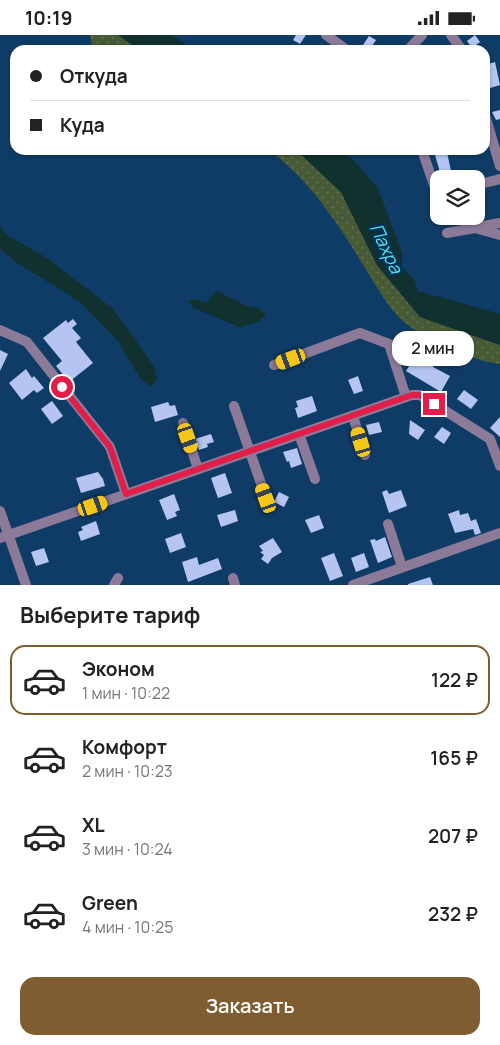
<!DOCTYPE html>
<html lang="ru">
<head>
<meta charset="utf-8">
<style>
  :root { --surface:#fff; --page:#f6f6f6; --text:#222; --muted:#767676; --line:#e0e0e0; --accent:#7f5d30 }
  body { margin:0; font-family:Manrope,sans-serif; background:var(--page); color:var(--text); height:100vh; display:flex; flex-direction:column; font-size:19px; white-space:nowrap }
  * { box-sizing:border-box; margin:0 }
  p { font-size:16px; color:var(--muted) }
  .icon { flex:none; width:28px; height:28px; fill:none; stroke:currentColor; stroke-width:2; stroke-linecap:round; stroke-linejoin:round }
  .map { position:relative; height:550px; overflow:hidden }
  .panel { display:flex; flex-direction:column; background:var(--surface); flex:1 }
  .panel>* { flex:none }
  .banner { position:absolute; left:10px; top:10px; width:480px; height:110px; border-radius:15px; box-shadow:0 1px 4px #0004; display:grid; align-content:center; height:110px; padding:0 20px; background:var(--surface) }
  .buttons { position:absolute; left:430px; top:135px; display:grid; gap:10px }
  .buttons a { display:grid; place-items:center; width:55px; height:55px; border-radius:10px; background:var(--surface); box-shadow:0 1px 4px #0004; font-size:25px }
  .end { position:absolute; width:22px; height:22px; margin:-11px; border:6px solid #e11d48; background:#fff; box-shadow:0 0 0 2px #fff }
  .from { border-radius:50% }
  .bubble { position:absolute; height:35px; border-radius:15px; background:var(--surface); box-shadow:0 1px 4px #0004; font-size:16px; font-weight:600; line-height:35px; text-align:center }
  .car { position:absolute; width:15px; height:30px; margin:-15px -8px; border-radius:6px; box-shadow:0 0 4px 1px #0007; background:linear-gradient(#f5c518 24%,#345 0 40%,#f5c518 0 76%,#345 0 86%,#f5c518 0) }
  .banner b { display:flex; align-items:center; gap:18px; height:48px; font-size:19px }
  .banner b+b { border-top:1px solid var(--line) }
  .banner i { width:12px; height:12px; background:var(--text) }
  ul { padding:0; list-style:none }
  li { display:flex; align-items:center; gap:15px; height:70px; margin:0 10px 8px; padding:0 10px; border:2px solid transparent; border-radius:15px }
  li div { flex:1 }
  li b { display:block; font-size:19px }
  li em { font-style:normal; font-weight:600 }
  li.on { border-color:var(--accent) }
  li>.icon { width:45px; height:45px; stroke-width:1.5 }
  h2 { padding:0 20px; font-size:22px; line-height:60px }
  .primary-button { display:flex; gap:10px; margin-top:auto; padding:10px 20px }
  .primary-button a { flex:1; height:58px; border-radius:15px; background:var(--accent); color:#fff; font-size:20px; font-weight:600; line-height:58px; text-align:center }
  .status { display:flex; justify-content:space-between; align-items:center; height:35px; padding:0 25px; background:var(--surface); direction:ltr }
  .status svg { height:14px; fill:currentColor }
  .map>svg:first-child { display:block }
  .grass { fill:url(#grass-dots) }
  .water { fill:#11312f }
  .building { fill:#b5c4f1 }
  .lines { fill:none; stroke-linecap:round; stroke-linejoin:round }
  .minor { stroke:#8b7a98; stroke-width:10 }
  .route { stroke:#e11d48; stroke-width:6 }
  .labels { text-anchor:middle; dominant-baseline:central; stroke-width:5; stroke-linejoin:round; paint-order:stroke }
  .water-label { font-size:18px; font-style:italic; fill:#55e7e0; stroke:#02325b }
</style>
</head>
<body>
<div class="status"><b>10:19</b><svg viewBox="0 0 49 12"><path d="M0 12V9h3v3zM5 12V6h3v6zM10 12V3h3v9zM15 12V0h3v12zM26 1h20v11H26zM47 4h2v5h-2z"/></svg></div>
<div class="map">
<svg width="500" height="550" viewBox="0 0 500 550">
  <defs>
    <pattern id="grass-dots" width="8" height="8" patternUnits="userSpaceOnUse" patternTransform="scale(1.25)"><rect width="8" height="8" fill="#475a35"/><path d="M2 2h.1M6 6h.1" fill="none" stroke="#617253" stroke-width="1.8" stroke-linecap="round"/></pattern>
  </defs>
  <rect width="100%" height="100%" fill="#0f3c66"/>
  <!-- grass -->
  <g class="grass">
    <path d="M90,0h28l21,15h-46z"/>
    <path d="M269,115h27l45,42 36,73 43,52 80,28v19c-19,-2 -30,-8 -47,-15 -14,-7 -32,-13 -44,-23 -21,-16 -32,-40 -46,-61 -25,-42 -54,-85 -94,-115z"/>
  </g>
  <!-- water -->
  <g class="water">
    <path d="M118,0h55l20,15h-54z"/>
    <path d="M296,115h43l14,10 25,28 24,65v14l12,12 4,12 82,23v31l-80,-28 -43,-52 -36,-73z"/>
    <path d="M0,192l9,9 41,24 63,49 41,57 3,14 -6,7 -11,-9 -22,-37 -39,-40 -62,-38 -17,-14z"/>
    <path d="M217,256l30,15 12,2 7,7 -8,7 -19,5 -45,-19 -6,-7 8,-2 10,4z"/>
  </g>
  <!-- building -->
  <g class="building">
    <path d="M296,0h10l-6,9 -7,-4z"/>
    <path d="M475,0l5,7 -8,6 -5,-7z"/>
    <path d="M369,1l7,4 -6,9 -7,-4z"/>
    <path d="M495,27l5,23 -13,4 -2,-24z"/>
    <path d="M500,75v9l-4,1 -4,-8z"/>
    <path d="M447,117l5,24 -10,3 -7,-24z"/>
    <path d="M73,284l4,5 -5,4 9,10 -5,4 17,21 -24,19 -13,-16 6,-5 -19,-23 23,-18 2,3z"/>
    <path d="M0,315l8,4 -8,17z"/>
    <path d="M414,323l11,5 2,-3 7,5 -1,2 17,9 -9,16 -35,-21z"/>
    <path d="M26,334l6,9 2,-2 10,12 -7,5 -3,-3 -12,10 -13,-17z"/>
    <path d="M358,341l5,15 -9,3 -6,-14z"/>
    <path d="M464,355l14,10 -7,9 -14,-10z"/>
    <path d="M312,361l5,15 -19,7 -3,-10 3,-1 -2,-6z"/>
    <path d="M52,366l11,15 -11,8 -11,-15z"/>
    <path d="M168,367l2,4 5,-1 3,10 -23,7 -4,-15z"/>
    <path d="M500,382v20l-10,-9z"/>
    <path d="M410,385l15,10 -7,10 -9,-6z"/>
    <path d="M379,387l3,10 -13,3 -3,-10z"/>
    <path d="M442,392l9,6 -7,11 -10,-7z"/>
    <path d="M211,399l3,8 -7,2 1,3 -9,3 -4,-11z"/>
    <path d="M297,413l5,16 -11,4 -2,-7 -2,1 -4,-10z"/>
    <path d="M98,437l5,7 2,7 -24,7 -5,-15z"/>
    <path d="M225,438l7,20 -14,5 -7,-20z"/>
    <path d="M387,455l2,4 12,-4 6,16 -18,7 -7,-21z"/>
    <path d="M279,457l10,5 -5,10 -10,-5z"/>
    <path d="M174,459l6,16 -5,2 2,4 -10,4 -8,-20z"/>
    <path d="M235,475l3,11 -17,6 -4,-12z"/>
    <path d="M459,475l1,5 8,-2 3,8 5,-2 5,14 -6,2 -2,-6 -18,4 -7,-19z"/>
    <path d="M319,480l5,13 -13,5 -6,-13z"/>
    <path d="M96,486l4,13 -19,7 -3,-9 5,-2 -2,-3z"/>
    <path d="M181,498l5,14 -16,6 -5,-14z"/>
    <path d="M385,502l7,20 -14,6 -8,-23 5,-1 1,2z"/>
    <path d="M273,503l9,14 -10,6 -4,6 -7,-5 3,-4 -4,-3 3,-1 -4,-5z"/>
    <path d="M44,513l5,14 -13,4 -5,-14z"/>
    <path d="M334,518l9,23 -13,5 -9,-23z"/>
    <path d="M364,518l5,14 -13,5 -5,-14z"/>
    <path d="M197,522l2,8 19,-7 4,11 -34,13 -6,-20z"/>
    <path d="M430,542l3,8h-25v-1z"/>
  </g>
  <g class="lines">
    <!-- minor -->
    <g class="minor">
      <path d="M326,0l21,15"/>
      <path d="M451,0l11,15"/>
      <path d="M408,15l14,-15"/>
      <path d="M485,80l15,51"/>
      <path d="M422,115l15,44h2"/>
      <path d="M476,150l24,-6"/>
      <path d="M478,192l22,-4"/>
      <path d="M447,198l28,-5 25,7"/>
      <path d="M0,295l27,12 83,105 16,47"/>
      <path d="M274,330l86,-32 29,11 17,53"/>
      <path d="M234,371l32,92"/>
      <path d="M353,381l12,39"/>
      <path d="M183,388l15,46"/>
      <path d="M299,399l16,45"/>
      <path d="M0,476l26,74"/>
      <path d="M388,489l14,43"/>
      <path d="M0,503l412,-143h8l70,44 10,27"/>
      <path d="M233,543l2,7"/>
      <path d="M114,550l4,-7"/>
      <path d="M353,550l147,-52"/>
    </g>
  </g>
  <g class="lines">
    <!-- route -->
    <path class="route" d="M62,352l48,60 16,47 286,-99h8l14,9"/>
  </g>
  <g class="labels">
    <!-- water labels -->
    <g class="water-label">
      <text transform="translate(387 213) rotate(65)">Пахра</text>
    </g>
  </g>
</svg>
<div class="buttons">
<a><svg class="icon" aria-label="layers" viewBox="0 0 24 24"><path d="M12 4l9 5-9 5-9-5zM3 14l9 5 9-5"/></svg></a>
</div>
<i class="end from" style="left:62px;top:352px"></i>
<i class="end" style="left:434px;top:369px"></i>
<div class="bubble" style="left:392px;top:296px;width:82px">2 мин</div>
<i class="car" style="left:291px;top:324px;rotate:250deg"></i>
<i class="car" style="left:188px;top:403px;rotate:161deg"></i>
<i class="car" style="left:361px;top:407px;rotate:343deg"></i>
<i class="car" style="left:266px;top:463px;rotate:340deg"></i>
<i class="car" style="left:93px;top:471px;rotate:71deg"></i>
<div class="banner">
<b><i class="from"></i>Откуда</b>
<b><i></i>Куда</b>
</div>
</div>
<section class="panel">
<h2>Выберите тариф</h2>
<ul>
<li class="on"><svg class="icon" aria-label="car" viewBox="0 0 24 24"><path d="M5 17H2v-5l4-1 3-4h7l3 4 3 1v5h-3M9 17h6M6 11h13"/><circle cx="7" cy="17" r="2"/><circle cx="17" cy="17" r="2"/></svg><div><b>Эконом</b><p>1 мин · 10:22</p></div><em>122 ₽</em></li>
<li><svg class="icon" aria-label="car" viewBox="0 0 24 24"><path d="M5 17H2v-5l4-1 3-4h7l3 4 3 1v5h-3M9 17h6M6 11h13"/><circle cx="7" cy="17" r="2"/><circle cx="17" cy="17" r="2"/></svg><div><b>Комфорт</b><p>2 мин · 10:23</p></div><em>165 ₽</em></li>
<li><svg class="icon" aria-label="car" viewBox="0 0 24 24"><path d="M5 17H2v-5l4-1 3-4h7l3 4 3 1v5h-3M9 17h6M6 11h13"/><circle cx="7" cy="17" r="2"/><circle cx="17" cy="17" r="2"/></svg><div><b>XL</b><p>3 мин · 10:24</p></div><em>207 ₽</em></li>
<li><svg class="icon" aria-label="car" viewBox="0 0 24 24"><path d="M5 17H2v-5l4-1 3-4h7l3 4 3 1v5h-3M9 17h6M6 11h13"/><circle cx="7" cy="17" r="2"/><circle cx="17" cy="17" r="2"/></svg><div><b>Green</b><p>4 мин · 10:25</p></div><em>232 ₽</em></li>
</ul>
<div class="primary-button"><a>Заказать</a></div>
</section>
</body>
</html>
